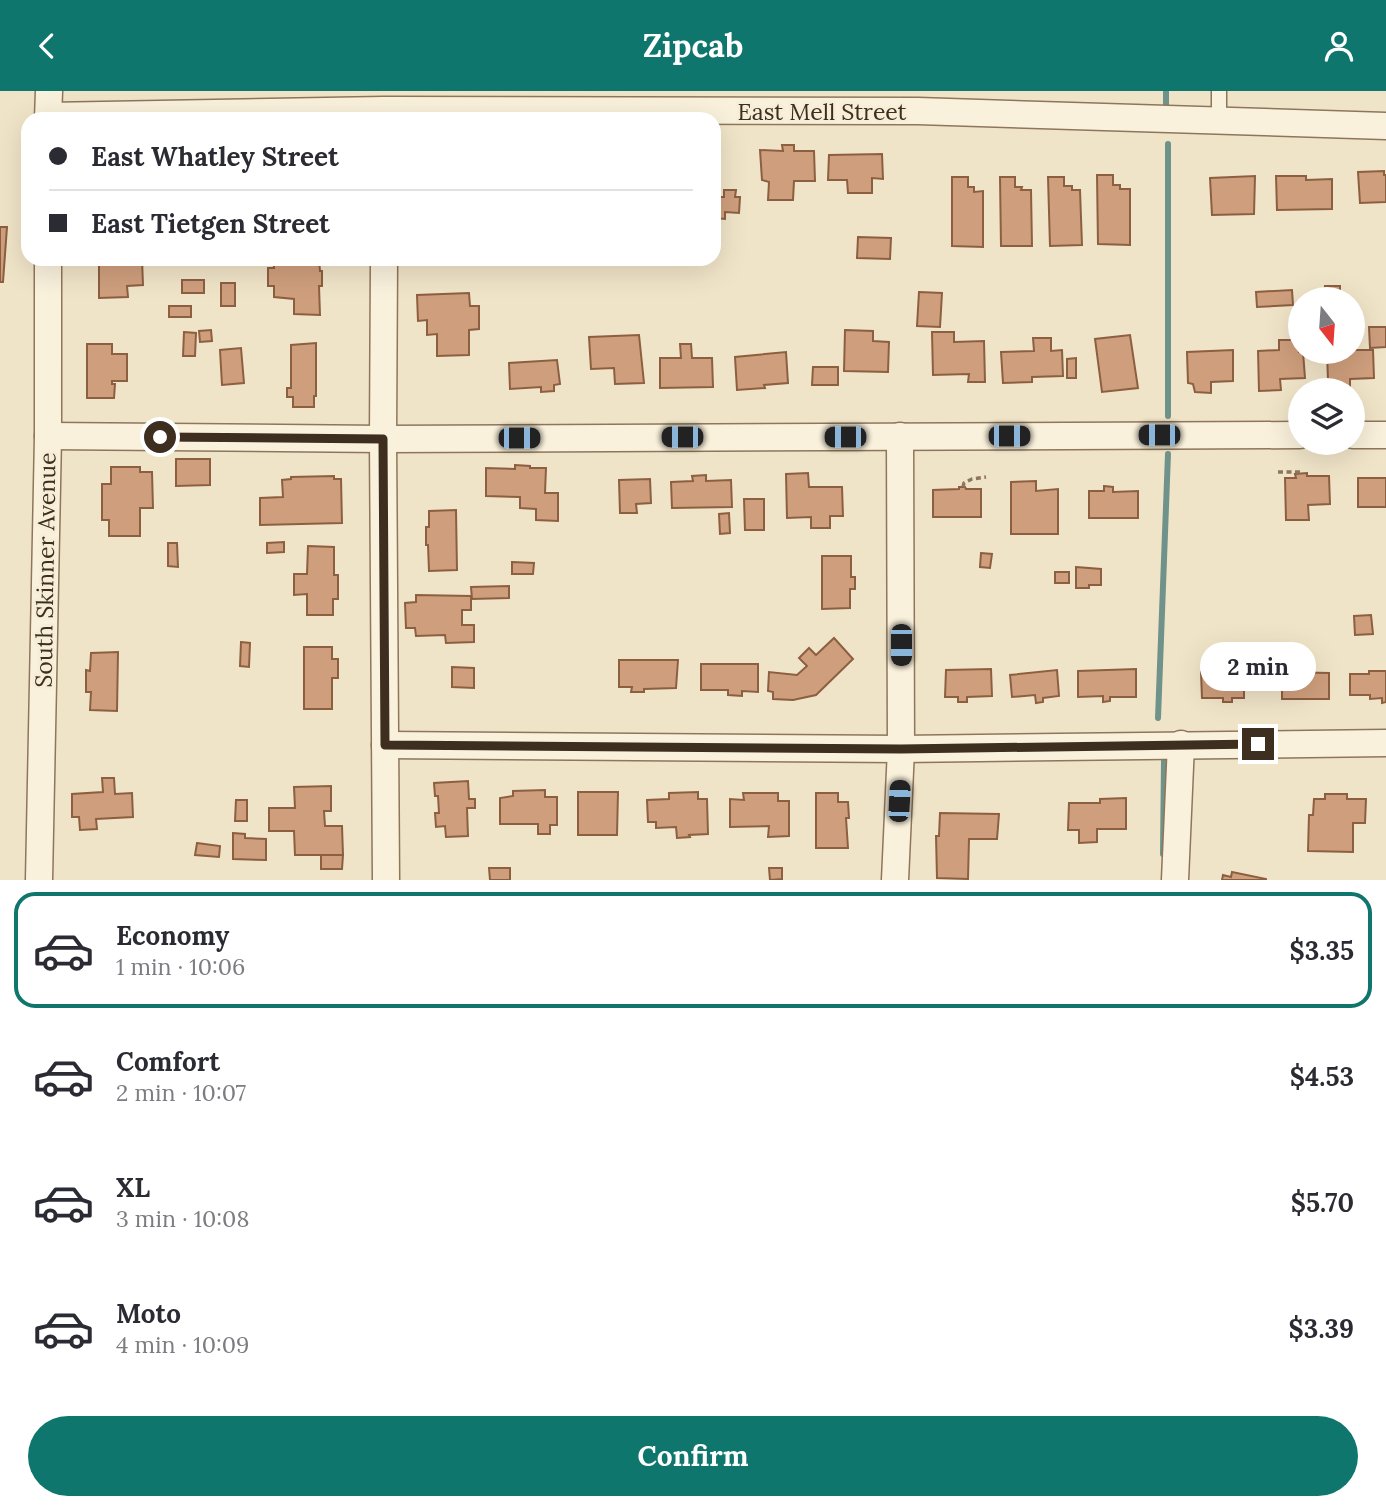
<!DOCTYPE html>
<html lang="en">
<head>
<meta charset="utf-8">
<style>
  :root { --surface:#fff; --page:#f7f7f7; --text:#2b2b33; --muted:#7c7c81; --line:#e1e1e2; --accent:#0f766e }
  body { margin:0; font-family:Lora,serif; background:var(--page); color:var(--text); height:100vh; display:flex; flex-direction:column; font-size:26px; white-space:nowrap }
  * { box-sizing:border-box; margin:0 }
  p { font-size:23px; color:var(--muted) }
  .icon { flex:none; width:38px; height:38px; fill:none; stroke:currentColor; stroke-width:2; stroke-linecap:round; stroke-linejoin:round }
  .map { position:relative; height:789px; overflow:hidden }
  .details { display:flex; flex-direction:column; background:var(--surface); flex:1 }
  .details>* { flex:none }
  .banner { position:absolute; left:21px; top:21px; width:700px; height:154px; border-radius:21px; box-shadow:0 7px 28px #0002; display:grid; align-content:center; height:154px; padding:0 28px; background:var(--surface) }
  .needle { width:46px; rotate:163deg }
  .fabs { position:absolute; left:1288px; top:196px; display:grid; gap:14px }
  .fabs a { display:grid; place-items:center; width:77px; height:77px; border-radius:50%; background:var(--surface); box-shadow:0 7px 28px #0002; font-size:35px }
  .end { position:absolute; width:32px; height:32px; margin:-16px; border:9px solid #3d2e20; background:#fff; box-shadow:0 0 0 4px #fff }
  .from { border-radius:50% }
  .bubble { position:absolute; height:49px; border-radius:24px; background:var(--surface); box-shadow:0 7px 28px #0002; font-size:23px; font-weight:700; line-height:49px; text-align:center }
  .car { position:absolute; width:21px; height:42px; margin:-21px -10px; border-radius:9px; box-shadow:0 0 5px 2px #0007; background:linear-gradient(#222 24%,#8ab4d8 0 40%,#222 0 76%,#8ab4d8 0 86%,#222 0) }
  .banner b { display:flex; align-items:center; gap:24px; height:66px; font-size:26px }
  .banner b+b { border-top:2px solid var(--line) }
  .banner i { width:18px; height:18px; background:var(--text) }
  ul { padding:12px 0 0; list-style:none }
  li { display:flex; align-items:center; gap:21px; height:116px; margin:0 14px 10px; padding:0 14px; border:4px solid transparent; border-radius:21px }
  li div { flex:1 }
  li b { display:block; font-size:26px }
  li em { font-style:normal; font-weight:700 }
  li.selected { border-color:var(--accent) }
  li>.icon { width:63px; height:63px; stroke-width:1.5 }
  .cta { display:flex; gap:14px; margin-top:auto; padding:14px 28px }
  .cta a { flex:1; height:80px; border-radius:42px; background:var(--accent); color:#fff; font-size:28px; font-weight:700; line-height:80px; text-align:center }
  header { display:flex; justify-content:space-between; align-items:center; height:91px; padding:0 28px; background:var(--accent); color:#fff; font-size:32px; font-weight:700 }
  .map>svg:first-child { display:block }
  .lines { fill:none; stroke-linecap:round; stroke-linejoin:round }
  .stream { stroke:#6f938a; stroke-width:6 }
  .building { fill:#cf9f7d; stroke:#8d5f41; stroke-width:2 }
  .lane-casing { stroke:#8d765c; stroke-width:17 }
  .street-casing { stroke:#8d765c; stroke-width:29 }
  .path { stroke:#8d765c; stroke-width:3.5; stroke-dasharray:5 3.5; stroke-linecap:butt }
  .lane { stroke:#faf1dc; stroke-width:14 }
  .street { stroke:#faf1dc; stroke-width:26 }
  .route { stroke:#3d2e20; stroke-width:9 }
  .labels { text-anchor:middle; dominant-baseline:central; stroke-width:6; stroke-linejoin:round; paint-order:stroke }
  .street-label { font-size:23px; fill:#3d2e20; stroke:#f7eed8 }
</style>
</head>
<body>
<header><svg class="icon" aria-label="back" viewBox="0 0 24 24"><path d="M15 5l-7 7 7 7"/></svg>Zipcab<svg class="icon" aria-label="person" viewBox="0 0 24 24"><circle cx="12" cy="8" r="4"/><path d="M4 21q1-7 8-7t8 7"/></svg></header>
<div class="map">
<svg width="1386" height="789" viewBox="0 0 1386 789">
  <rect width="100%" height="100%" fill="#f0e4c8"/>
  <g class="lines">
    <!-- stream -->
    <g class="stream">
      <path d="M1166,17v-17"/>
      <path d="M1168,53v272"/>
      <path d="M1158,627l10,-264"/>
      <path d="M1163,763l1,-94"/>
    </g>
  </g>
  <!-- building -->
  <g class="building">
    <path d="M782,54h12v6h20l1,30h-21l-1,19h-25l1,-18 -7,-2 -2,-30 23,1z"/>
    <path d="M882,63l1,25 -11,-1v15h-24l-1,-13h-19l1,-25z"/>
    <path d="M1384,80v4h2v27l-26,1 -2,-31z"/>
    <path d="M1097,84h16v10h7v4h10v56l-32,-1z"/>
    <path d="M1255,85l-1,38 -42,1 -2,-37z"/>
    <path d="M1276,85h30v4l26,-1v30l-55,1z"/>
    <path d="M952,86h16v10h6v5l9,-1v56l-31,-1z"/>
    <path d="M1000,86h15v10h7l-1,3h10l1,56h-31z"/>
    <path d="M1048,86h16v9h8v4h8l2,55 -32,1z"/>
    <path d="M724,99h12l-1,7h5l-1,16 -14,-1v7l-11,-1v-21h10z"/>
    <path d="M0,136h7l-4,55h-3z"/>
    <path d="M858,146l33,1 -1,21 -33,-1z"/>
    <path d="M99,168h43l1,26 -16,1 1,11 -29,1z"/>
    <path d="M273,168h46l1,12h2v15h-3l1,29 -26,-1v-15l-20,-2v-11h-6v-18h6z"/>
    <rect x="182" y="189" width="22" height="13"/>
    <rect x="221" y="192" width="14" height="23"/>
    <path d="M1325,195h15v11h-16z"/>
    <path d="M1292,199l1,15 -36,2 -1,-15z"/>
    <path d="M919,201l23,1 -2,34 -23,-1z"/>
    <path d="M469,202l1,13h9v23l-10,1v25l-32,1v-22l-10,1v-15l-9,1 -1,-26z"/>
    <rect x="169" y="215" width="22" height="11"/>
    <path d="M1369,236h17v20l-16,1z"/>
    <path d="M211,239l1,11 -12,1 -1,-11z"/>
    <path d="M845,239l28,1v10l16,1 -1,30 -44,-1z"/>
    <path d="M184,241l12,1 -1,23h-12z"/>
    <path d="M932,241h22v10l30,-1 1,41h-17l1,-8 -36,1z"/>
    <path d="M639,244l5,48 -29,1 -1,-16 -23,1 -2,-32z"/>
    <path d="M1130,244l8,53 -36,4 -7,-53z"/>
    <path d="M1033,247h18v13l11,-1 1,26 -31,1v5l-29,1 -2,-31 33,-1z"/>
    <path d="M1279,249h20v12h4l2,26 -25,1 1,11 -22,1 -1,-40 21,-1z"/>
    <path d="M316,252v53h-2v11h-21v-10h-6v-9h4v-43z"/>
    <path d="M87,253h25v10h15v27h-15v3h3l-1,14h-27z"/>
    <path d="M680,253h11l1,14h20l1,29 -53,1v-30h21z"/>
    <path d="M241,257l3,35 -22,2 -2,-35z"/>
    <path d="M1233,259v31l-22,1v11l-16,-1 -2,-8 -5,-1 -1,-31z"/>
    <path d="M1353,259h20l1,28 -24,1v9l-20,1v-8h-2l-1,-29h26z"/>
    <path d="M786,261l2,31 -24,2 1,3 -28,2 -2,-33z"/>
    <path d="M1076,267v20h-9v-19z"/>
    <path d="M557,269l3,24 -6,1v6l-13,1v-5l-31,2 -1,-26z"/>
    <path d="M813,276h25v18h-26z"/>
    <path d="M176,368h34v26l-34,1z"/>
    <path d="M515,374l15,1v2h16l-1,25h13v28l-22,-1v-11l-16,-1v-11l-34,-1v-28l29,1z"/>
    <path d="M111,376h29v5h12l1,36h-13v28h-31v-16h-7v-36h9z"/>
    <path d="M808,382l1,14h33l1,29h-13v12h-19v-11l-24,1 -1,-44z"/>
    <path d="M1307,382v3h22l1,28 -22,1 1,15h-23l-1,-42h11l-1,-4z"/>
    <path d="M706,384v6l25,-1 1,27 -60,1 -1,-26 22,-1 -1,-5z"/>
    <path d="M334,385v3h7l1,44 -82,2v-27l23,-1 -1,-17 9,-1v-2z"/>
    <rect x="1358" y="387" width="28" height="29"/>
    <path d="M650,388l1,24 -15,1 1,9h-17l-1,-33z"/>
    <path d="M1036,390v10l22,-2v45h-47v-52z"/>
    <path d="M1104,395l9,1v5l25,-1v27h-49v-27h15z"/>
    <path d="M959,396h6l1,2h15v28h-48v-27l26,-1z"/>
    <path d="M744,408h20v31h-19z"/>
    <path d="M456,419l1,60 -28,1 -1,-26h-2v-18h3v-16z"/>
    <path d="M729,422l1,20 -10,1 -1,-20z"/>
    <path d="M284,451v10l-17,1v-10z"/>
    <path d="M168,452h9l1,24 -10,-1z"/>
    <path d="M308,455l26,1v28h4v24h-5v16h-26v-21l-13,1v-21h13z"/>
    <path d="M981,462l11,1 -2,14 -10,-1z"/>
    <path d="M822,465h29v21h4v12h-5v19l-28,1z"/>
    <path d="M512,471l22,1 -1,11h-21z"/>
    <path d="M1076,476l25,2v16h-12v3h-13z"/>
    <rect x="1055" y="481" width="14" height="11"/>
    <path d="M509,495v12l-37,1 -1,-12z"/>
    <path d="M416,504l55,1v14h-9v15h12v17l-28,1 -1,-8 -29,1 -1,-8h-9l-1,-25 11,-1z"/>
    <path d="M1371,524l2,19 -18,1 -1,-19z"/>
    <path d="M834,547l19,21 -37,36 -23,5 -20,-1v-7l-5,-1 1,-19 28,3 10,-9 -8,-8 10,-10 7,7z"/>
    <path d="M241,551l9,1 -1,24 -9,-1z"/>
    <path d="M304,556h28v12h6v19h-6v31h-28z"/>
    <path d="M118,561l-1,59 -27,-1 1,-18h-5v-22l4,1 1,-18z"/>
    <path d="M619,569h59l-2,28 -32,1v3h-13l1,-5h-13z"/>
    <path d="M701,573h57v28l-16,-1v5l-14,-1v-5h-27z"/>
    <path d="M452,576l22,1v20l-22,-1z"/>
    <path d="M991,578l1,27 -25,1v5h-9v-5h-13l1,-27z"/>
    <path d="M1136,578v28h-26v4l-7,1v-6l-25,1v-26z"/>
    <path d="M1057,579l2,26 -16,2v4l-7,1 -1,-8 -23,2 -2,-22z"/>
    <path d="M1244,580v27h-12v4h-9v-4h-21l-1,-26z"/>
    <path d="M1369,580h17v31l-4,1v-5l-12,1v-4h-20v-21h19z"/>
    <path d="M1282,581l47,1v26h-47z"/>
    <path d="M102,687h12l1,16 17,-1 1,24 -37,2 1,10 -17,1 -1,-13h-7v-23l31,-2z"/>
    <path d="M468,690l1,18h6v9h-8l1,28 -22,1 -1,-11 -9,1 -1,-14h4l-1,-17h-3l-1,-13z"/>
    <path d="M331,695v25h-7l1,15h17l1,29h-48l-1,-24h-25v-23h26l-1,-21z"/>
    <path d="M545,699v7h12v28h-7v9h-12v-10h-38v-26l13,-2v-5z"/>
    <path d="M578,701h40l-1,43h-39z"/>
    <path d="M698,701v7h9l1,35 -19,1 1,2 -13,1 -1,-11 -20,1v-6h-8l-1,-22 22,-1v-6z"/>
    <path d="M743,702h35v8h11v35l-21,1 1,-11 -39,1v-28l14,1z"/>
    <path d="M816,702h22v9h10l1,16h-3l2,30h-32z"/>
    <path d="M1325,703h22v5h19l-1,24h-12v29l-45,-1 1,-36h4l1,-16h11z"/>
    <path d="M1126,707v31h-29v13l-18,1v-13h-11l1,-27h31v-4z"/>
    <path d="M236,709h11v21h-12z"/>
    <path d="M940,722l59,1 -2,25h-28l-1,40 -31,-1 -1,-42h3z"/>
    <path d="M233,742l12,1v4l21,1v21l-33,-1z"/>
    <path d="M197,752l23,3 -1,11 -24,-2z"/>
    <path d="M321,764h22l-1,14h-21z"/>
    <path d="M489,777h21v12h-20z"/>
    <path d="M769,777h13v11l-12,1z"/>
    <path d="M1232,781l34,7v1h-44l1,-5 8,2z"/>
  </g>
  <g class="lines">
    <!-- lane casing -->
    <g class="lane-casing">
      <path id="lane" d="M1219,30v-30"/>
    </g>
    <!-- street casing -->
    <g class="street-casing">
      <g id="street">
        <path d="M48,25l336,-6 534,1 468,15"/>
        <path d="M48,28l1,-28"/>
        <path d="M384,168l-1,180 3,441"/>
        <path d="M1353,344h33"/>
        <path d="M48,345l335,3 917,-4"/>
        <path d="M385,654l516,4 485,-6"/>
        <path d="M39,789l9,-444v-177"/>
        <path d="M895,789l6,-131 -1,-313"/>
        <path d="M1175,789l6,-136"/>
      </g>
    </g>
    <!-- path -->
    <g class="path">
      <path d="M1278,381h24v1"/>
      <path d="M963,396l1,-4 8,-4 14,-2"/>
    </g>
    <!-- lane -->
    <use href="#lane" class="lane"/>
    <!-- street -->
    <use href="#street" class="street"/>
  </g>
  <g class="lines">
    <!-- route -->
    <path class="route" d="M160,346l223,2 2,306 516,4 357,-5"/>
  </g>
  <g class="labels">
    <!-- street labels -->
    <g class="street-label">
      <text x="822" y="20">East Mell Street</text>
      <text transform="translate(45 479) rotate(-89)">South Skinner Avenue</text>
    </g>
  </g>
</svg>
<div class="fabs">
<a><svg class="needle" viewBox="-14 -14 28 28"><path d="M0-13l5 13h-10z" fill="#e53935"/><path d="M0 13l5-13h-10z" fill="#7c7c81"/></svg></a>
<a><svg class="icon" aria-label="layers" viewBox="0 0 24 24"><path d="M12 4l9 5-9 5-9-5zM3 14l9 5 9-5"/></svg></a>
</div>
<i class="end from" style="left:160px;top:346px"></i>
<i class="end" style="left:1258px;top:653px"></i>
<div class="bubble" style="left:1200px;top:551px;width:116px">2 min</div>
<i class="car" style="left:1159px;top:344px;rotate:270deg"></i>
<i class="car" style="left:1009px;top:345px;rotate:90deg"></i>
<i class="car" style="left:682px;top:346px;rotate:270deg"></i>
<i class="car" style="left:845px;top:346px;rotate:270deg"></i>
<i class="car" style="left:519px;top:347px;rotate:90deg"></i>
<i class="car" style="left:901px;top:554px;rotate:180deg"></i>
<i class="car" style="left:899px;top:710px;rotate:3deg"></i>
<div class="banner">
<b><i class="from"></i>East Whatley Street</b>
<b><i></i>East Tietgen Street</b>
</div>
</div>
<section class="details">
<ul>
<li class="selected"><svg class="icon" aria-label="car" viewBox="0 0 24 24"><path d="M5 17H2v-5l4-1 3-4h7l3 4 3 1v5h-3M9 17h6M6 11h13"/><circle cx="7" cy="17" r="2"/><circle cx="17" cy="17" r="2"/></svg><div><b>Economy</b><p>1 min · 10:06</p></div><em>$3.35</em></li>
<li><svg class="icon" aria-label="car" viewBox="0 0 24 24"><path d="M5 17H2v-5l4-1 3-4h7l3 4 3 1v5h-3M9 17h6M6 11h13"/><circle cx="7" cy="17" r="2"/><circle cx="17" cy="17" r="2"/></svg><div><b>Comfort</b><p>2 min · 10:07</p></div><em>$4.53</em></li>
<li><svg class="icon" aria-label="car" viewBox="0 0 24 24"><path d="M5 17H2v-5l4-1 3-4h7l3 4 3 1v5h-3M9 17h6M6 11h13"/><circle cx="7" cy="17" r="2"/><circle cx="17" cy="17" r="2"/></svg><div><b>XL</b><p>3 min · 10:08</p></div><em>$5.70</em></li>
<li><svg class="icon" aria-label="car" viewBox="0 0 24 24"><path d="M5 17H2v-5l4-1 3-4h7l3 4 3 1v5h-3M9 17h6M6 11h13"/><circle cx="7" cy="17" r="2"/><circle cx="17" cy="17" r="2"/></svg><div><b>Moto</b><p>4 min · 10:09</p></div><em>$3.39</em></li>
</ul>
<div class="cta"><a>Confirm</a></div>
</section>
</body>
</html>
